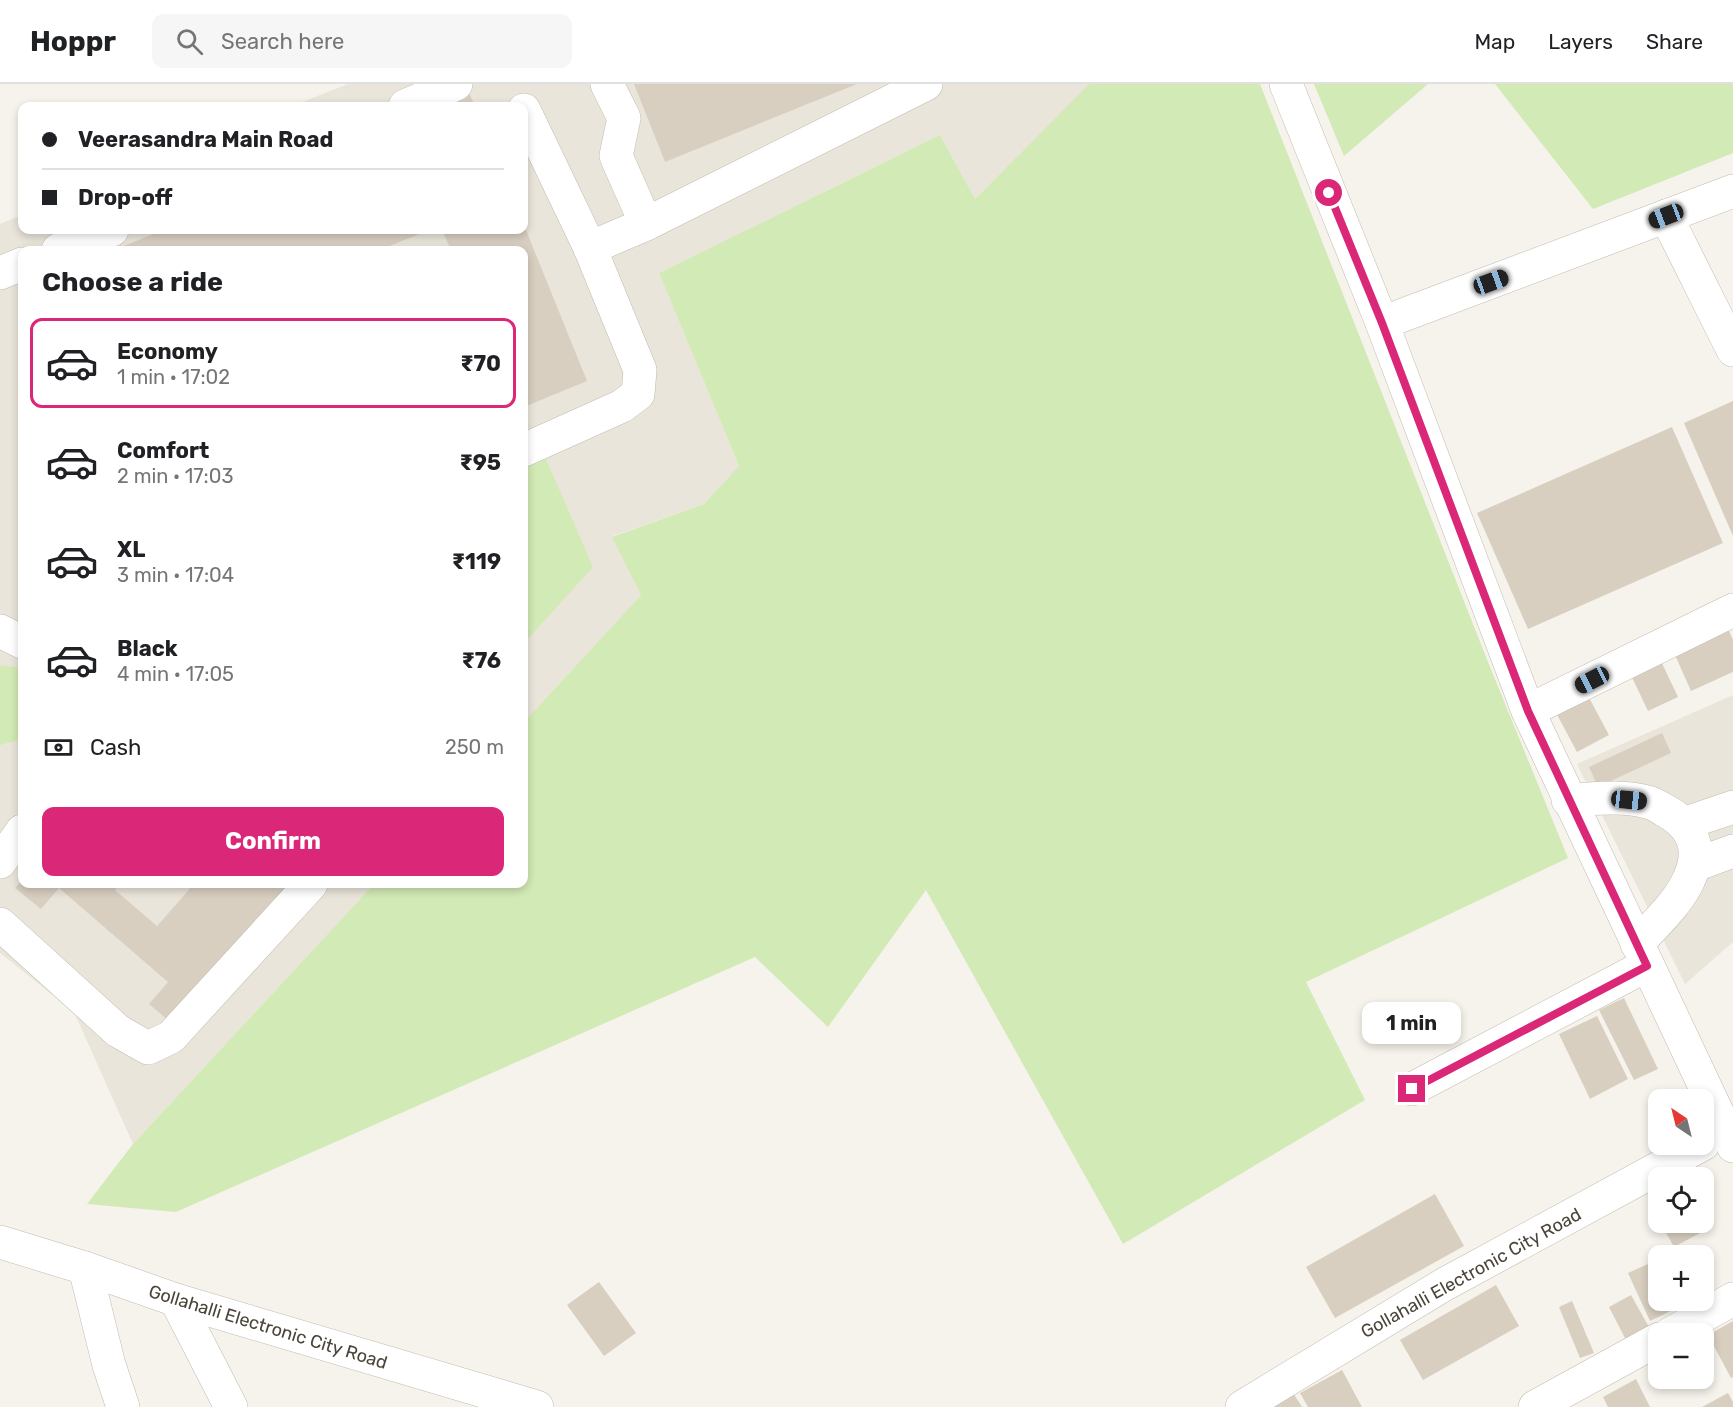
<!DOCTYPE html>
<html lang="en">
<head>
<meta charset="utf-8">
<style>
  :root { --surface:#fff; --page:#f6f6f6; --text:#202124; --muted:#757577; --line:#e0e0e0; --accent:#db2777 }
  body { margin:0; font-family:Rubik,sans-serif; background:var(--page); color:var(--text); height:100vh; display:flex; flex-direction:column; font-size:22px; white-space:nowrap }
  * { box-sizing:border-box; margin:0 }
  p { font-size:20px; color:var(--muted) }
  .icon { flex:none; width:33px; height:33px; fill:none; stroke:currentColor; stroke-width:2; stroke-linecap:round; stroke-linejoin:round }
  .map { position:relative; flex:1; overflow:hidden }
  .side { position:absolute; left:18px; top:162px; width:510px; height:642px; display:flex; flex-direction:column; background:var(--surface); border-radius:12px; box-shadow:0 3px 9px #0003 }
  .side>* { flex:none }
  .hud { position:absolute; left:18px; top:18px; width:510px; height:132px; border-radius:12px; box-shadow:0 3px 9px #0003; display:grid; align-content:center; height:132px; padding:0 24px; background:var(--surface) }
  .needle { width:39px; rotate:325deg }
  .buttons { position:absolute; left:1648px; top:1005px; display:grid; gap:12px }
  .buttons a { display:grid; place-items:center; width:66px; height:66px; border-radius:12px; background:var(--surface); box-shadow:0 3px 9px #0003; font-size:30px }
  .end { position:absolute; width:27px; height:27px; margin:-14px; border:8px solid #db2777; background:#fff; box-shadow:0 0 0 3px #fff }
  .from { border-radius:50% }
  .bubble { position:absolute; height:42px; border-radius:12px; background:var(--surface); box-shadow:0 3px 9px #0003; font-size:20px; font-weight:700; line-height:42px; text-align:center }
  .car { position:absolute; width:18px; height:36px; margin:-18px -9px; border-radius:8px; box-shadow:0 0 4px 2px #0007; background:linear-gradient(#222 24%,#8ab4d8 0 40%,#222 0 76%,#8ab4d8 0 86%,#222 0) }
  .hud b { display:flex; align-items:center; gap:21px; height:57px; font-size:22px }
  .hud b+b { border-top:2px solid var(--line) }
  .hud i { width:15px; height:15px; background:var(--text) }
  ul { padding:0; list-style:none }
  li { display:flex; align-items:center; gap:18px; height:90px; margin:0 12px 9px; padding:0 12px; border:3px solid transparent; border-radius:12px }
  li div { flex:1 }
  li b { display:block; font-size:22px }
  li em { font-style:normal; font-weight:700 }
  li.active { border-color:var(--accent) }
  li>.icon { width:54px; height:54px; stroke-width:1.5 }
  h2 { padding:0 24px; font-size:27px; line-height:72px }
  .pay { display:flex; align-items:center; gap:15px; height:66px; padding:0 24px; font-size:22px }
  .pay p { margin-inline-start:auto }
  .primary-button { display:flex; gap:12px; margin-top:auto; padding:12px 24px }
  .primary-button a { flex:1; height:69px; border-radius:12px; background:var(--accent); color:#fff; font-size:24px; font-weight:700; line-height:69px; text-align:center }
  header { display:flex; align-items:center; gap:36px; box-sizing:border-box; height:84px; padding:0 30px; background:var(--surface); border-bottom:2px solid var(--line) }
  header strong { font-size:28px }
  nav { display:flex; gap:33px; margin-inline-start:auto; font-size:21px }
  .search { width:420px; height:54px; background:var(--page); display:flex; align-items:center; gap:15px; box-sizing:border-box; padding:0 21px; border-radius:12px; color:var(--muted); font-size:22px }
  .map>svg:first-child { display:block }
  .residential { fill:#eae5da }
  .green { fill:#d2eab5 }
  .building { fill:#d8cfc1 }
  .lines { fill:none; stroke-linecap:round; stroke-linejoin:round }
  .minor-casing { stroke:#c2bbae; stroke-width:34 }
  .minor { stroke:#fff; stroke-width:33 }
  .route { stroke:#db2777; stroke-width:8 }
  .labels { text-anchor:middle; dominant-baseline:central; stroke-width:5; stroke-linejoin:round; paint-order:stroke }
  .street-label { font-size:18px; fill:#4b4439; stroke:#fff }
</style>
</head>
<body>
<header>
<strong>Hoppr</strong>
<div class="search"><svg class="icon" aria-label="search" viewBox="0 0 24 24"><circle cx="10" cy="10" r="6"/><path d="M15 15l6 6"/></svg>Search here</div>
<nav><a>Map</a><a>Layers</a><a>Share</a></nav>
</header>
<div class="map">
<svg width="1733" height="1323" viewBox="0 0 1733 1323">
  <rect width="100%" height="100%" fill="#f6f3ec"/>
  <!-- residential -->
  <g class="residential">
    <path d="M348,0h741l-114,115 -35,-64 -281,138 80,193 -35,38 -91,32 28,59 -117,127v-472h-502v634h352l-241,260 -59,-132 -74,-59v-729l22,-9v15h502v-124h-232z"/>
    <path d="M1733,611v247l-48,42 -108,-220z"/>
  </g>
  <!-- green -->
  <g class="green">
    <path d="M1089,0h171l228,578 80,196 -262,124 59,118 -242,144 -197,-354 -98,137 -73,-70 -579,255 -89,-8 46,-60 241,-260h150v-162l117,-127 -29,-58 92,-33 35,-38 -80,-193 281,-138 35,64z"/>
    <path d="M1314,0h114l-84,72z"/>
    <path d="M1495,0h238v69l-140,56z"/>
    <path d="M546,375l47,108 -69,76v-175z"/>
    <path d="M0,581l22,3v71l-22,6z"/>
  </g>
  <!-- building -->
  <g class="building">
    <path d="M634,0h223l-192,78z"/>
    <path d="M469,9l6,13h-39z"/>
    <path d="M524,141l63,156 -63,26v-157h-73l-9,-20h82z"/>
    <path d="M163,146h267l-51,20h-253l-2,-4z"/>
    <path d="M1733,317v135l-49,-113z"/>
    <path d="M1672,343l51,116 -195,86 -51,-116z"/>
    <path d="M1725,538l8,18v32l-42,19 -20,-45z"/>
    <path d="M1659,573l19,40 -30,14 -19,-40z"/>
    <path d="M1586,608l23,43 -32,17 -23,-43z"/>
    <path d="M1662,649l9,20 -73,34 -9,-20z"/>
    <path d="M22,796v4h98l-5,6 42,36 37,-42h105l-124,142 -26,-22 19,-22 -109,-94 -18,21 -26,-21z"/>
    <path d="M1624,914l34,71 -24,11 -35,-70z"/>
    <path d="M1597,932l31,63 -38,20 -31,-65z"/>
    <path d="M1435,1110l29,52 -129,72 -29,-51z"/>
    <path d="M1660,1138h34l6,11 -26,14z"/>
    <path d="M1659,1175v41h24l2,4 -35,17 -22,-48z"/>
    <path d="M599,1198l37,51 -32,23 -37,-51z"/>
    <path d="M1496,1201l23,41 -96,54 -23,-40z"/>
    <path d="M1631,1211l18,32 -23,13 -17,-33z"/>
    <path d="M1572,1217l22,52 -14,5 -21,-51z"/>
    <path d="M1733,1237v56l-2,1 -23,-43z"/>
    <path d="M1342,1286l20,37h-54l-8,-14z"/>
    <path d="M1636,1295l14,28h-42l-5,-10z"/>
    <path d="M1292,1307l10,16h-35z"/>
    <path d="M1728,1309l5,9v5h-31z"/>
  </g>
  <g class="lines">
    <!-- minor casing -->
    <g class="minor-casing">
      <g id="minor">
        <path d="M607,0l17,34 -8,38 30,68"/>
        <path d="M1286,0l96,239 146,388 205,435"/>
        <path d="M405,22l51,-22"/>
        <path d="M524,26l66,138 50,122 -2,24 -16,12 -98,44"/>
        <path d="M1666,132l67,134"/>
        <path d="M590,164l56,-24 280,-140"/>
        <path d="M58,166l54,-20"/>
        <path d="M0,189l22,-9"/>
        <path d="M1382,239l351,-132"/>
        <path d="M0,547l22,11"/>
        <path d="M1528,627l205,-101"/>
        <path d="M1568,716c26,-1 53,-5 79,2 6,1 12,5 17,8 29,15 39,39 25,69 -11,25 -34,45 -52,65"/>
        <path d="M1683,740l50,-17"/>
        <path d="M0,778l22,-31"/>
        <path d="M1695,781l38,-14"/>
        <path d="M0,840l118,107 30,17 23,-11 140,-153"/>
        <path d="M1412,1005l235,-124"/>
        <path d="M0,1158l85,26 91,32 361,107"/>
        <path d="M85,1184l24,97 14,42"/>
        <path d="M176,1216l55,107"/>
        <path d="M1670,1250l63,-35"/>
        <path d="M1242,1323l203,-123 258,-140"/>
        <path d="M1535,1323l124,-68"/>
      </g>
    </g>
    <!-- minor -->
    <use href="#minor" class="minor"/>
  </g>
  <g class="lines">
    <!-- route -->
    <path class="route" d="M1329,109l53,130 146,388 119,255 -235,123"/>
  </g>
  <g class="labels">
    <!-- street labels -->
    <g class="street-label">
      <text transform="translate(1471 1189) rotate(-29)">Gollahalli Electronic City Road</text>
      <text transform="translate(268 1243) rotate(17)">Gollahalli Electronic City Road</text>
    </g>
  </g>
</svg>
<div class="buttons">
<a><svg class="needle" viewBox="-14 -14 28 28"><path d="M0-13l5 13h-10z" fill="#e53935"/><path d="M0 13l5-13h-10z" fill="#757577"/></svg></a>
<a><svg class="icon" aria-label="locate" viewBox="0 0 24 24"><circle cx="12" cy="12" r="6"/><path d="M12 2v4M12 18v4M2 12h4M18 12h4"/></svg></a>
<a>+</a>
<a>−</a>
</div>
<i class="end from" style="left:1329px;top:109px"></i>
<i class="end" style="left:1412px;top:1005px"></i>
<div class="bubble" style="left:1362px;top:918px;width:99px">1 min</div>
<i class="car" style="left:1666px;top:132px;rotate:249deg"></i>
<i class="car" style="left:1491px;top:198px;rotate:70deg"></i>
<i class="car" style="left:1592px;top:596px;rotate:243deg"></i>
<i class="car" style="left:1629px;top:716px;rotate:96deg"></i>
<div class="hud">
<b><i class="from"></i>Veerasandra Main Road</b>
<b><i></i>Drop-off</b>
</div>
<section class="side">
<h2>Choose a ride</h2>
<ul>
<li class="active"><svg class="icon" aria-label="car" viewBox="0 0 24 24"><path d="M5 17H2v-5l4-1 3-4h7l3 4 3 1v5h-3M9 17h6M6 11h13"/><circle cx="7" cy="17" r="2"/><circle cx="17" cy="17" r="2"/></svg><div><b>Economy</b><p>1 min · 17:02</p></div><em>₹70</em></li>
<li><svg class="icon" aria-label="car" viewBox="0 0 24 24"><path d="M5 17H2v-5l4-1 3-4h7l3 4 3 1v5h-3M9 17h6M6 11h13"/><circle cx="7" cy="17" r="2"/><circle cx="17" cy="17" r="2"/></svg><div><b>Comfort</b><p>2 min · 17:03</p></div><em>₹95</em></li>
<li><svg class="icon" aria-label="car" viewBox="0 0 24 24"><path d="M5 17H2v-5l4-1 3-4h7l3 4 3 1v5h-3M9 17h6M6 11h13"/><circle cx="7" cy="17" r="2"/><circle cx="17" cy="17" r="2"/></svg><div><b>XL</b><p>3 min · 17:04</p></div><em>₹119</em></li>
<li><svg class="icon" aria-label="car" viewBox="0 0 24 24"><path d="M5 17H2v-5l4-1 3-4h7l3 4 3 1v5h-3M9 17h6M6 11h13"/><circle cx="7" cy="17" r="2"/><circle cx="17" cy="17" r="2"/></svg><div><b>Black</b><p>4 min · 17:05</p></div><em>₹76</em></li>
</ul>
<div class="pay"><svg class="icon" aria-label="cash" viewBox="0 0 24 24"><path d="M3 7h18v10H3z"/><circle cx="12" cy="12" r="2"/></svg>Cash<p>250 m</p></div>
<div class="primary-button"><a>Confirm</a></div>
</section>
</div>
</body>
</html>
